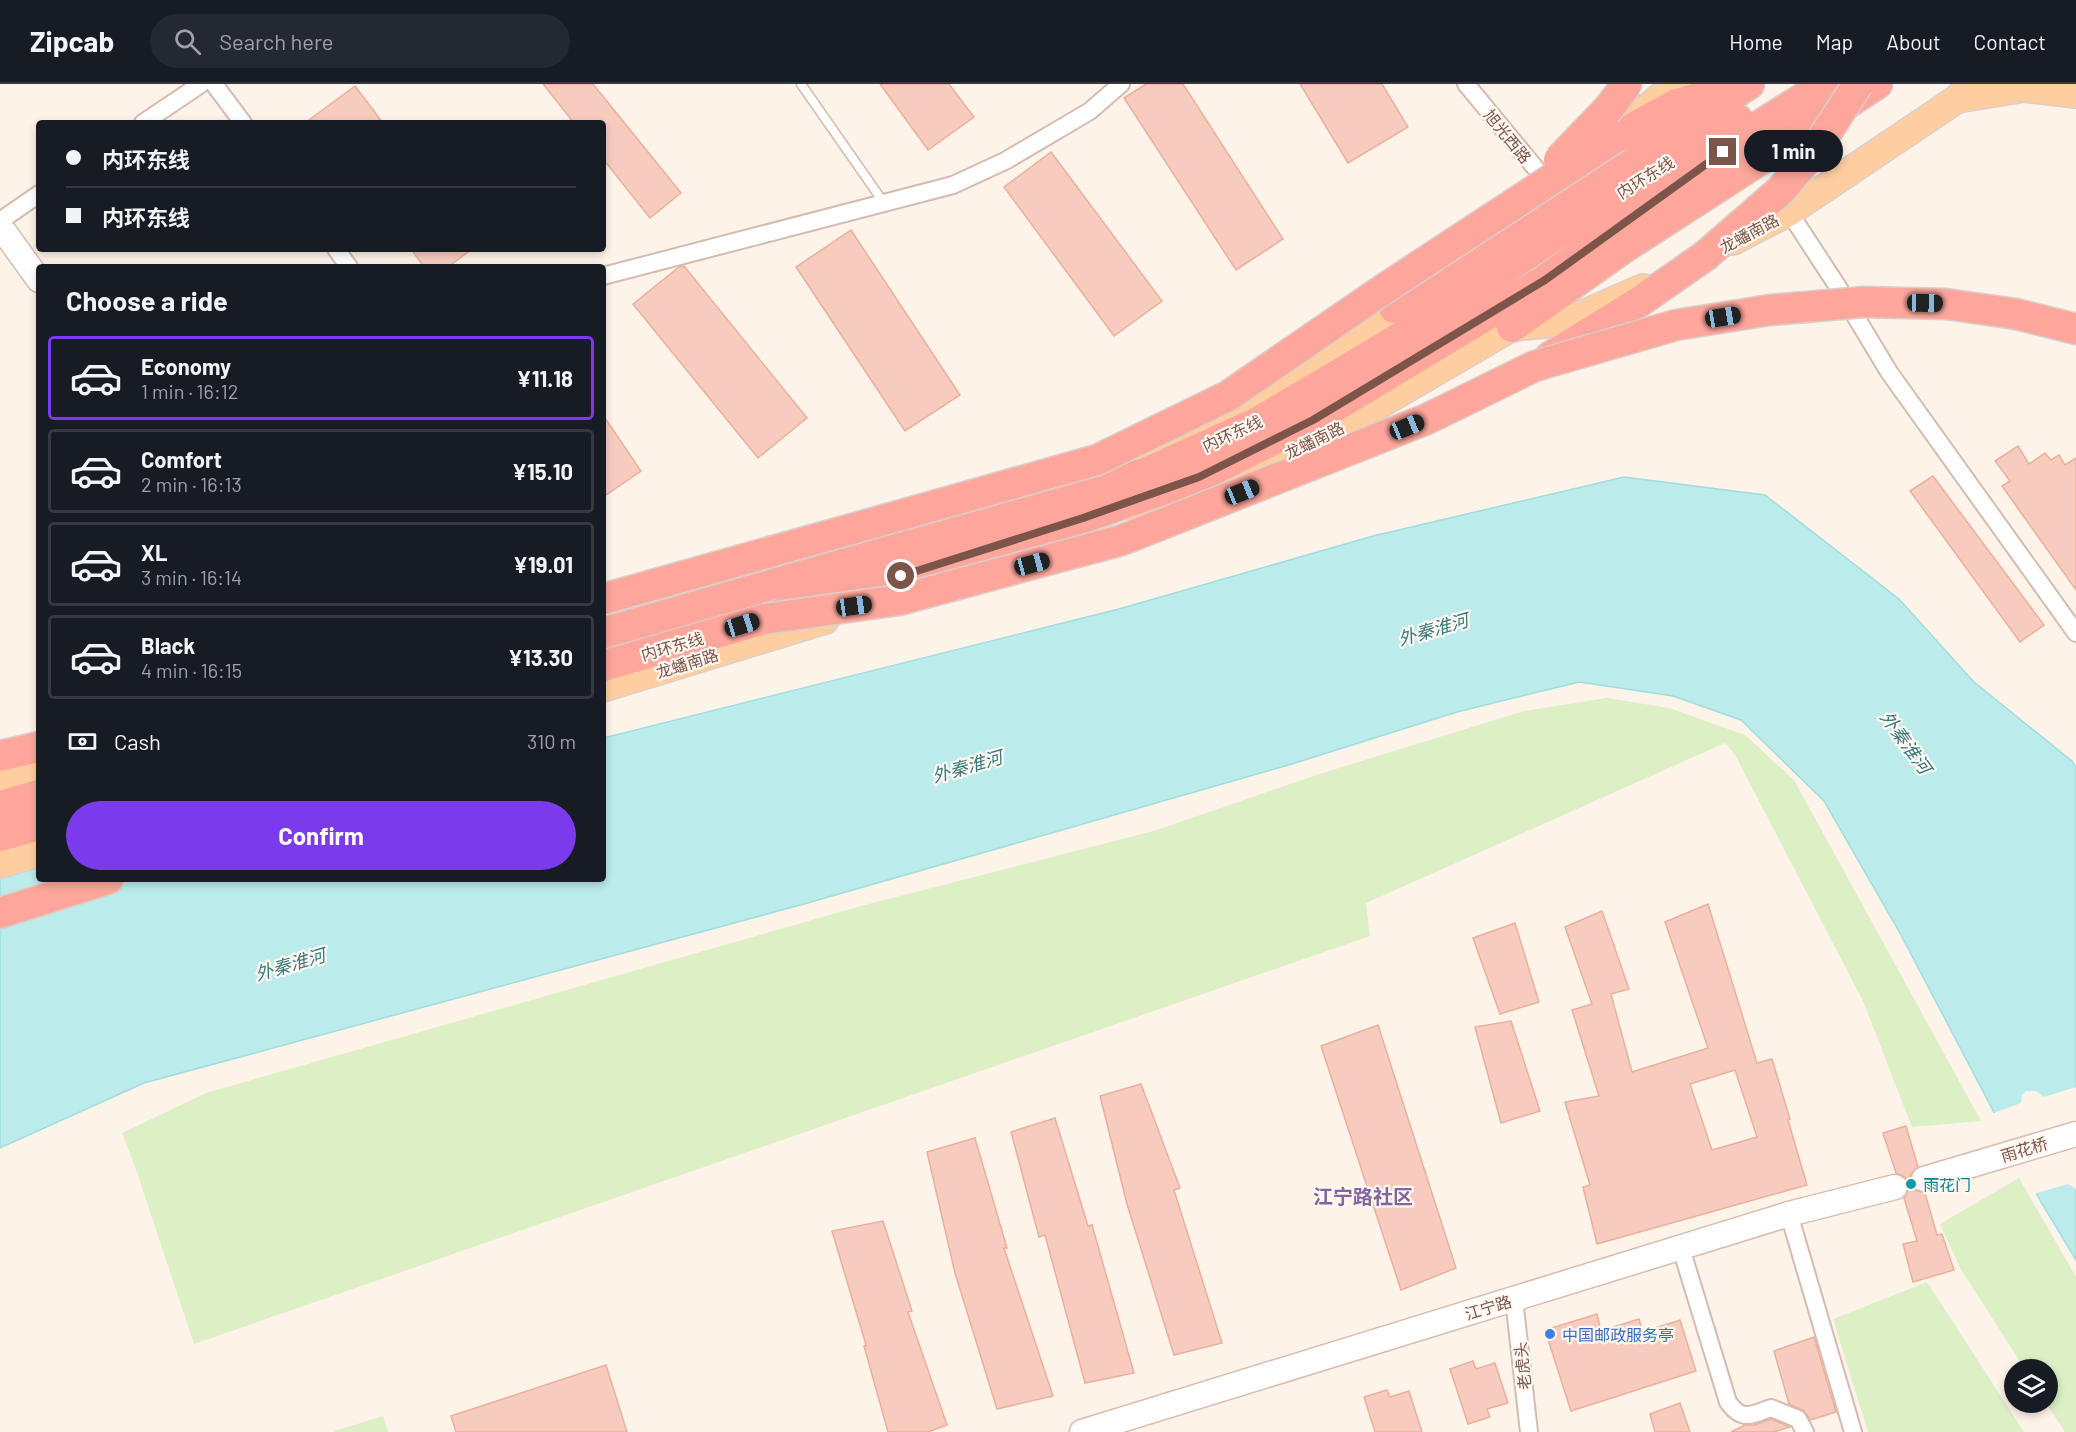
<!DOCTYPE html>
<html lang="en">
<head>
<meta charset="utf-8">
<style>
  :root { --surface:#171b24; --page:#242831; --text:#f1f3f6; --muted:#9ea1a6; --line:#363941; --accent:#7c3aed }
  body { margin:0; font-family:Barlow,"Noto Sans SC",sans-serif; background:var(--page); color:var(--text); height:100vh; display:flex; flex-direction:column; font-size:22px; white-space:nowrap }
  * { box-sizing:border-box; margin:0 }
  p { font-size:20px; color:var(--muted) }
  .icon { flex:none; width:33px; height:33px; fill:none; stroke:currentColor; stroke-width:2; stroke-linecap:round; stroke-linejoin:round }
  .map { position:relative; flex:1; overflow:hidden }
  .panel { position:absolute; left:36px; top:180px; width:570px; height:618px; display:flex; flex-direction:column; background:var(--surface); border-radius:6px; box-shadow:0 3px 9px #0003 }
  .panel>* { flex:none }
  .hud { position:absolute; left:36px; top:36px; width:570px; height:132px; border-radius:6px; box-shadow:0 3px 9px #0003; display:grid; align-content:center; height:132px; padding:0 30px; background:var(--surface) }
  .controls { position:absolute; left:2004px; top:1275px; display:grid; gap:12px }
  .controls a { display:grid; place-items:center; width:54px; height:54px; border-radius:50%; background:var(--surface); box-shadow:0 3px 9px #0003; font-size:30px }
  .end { position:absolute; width:27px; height:27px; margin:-14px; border:8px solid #7d5449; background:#fff; box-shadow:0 0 0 3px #fff }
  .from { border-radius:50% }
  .bubble { position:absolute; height:42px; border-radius:21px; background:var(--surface); box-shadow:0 3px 9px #0003; font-size:20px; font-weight:700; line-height:42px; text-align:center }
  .car { position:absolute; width:18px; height:36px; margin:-18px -9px; border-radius:8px; box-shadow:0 0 4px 2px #0007; background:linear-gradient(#222 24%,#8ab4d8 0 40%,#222 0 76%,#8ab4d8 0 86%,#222 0) }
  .hud b { display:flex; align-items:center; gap:21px; height:57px; font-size:22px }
  .hud b+b { border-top:2px solid var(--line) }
  .hud i { width:15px; height:15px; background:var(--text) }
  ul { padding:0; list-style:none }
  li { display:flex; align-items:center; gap:18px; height:84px; margin:0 12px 9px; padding:0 18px; border:3px solid var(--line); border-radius:6px }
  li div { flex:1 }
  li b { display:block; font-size:22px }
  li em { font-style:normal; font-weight:700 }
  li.on { border-color:var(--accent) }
  li>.icon { width:54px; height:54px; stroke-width:1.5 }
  h2 { padding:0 30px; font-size:27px; line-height:72px }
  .pay { display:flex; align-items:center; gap:15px; height:66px; padding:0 30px; font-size:22px }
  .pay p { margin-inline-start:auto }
  .cta { display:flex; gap:12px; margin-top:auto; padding:12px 30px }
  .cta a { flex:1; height:69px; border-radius:36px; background:var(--accent); color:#fff; font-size:24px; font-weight:700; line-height:69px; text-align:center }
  header { display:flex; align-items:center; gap:36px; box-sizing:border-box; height:84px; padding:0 30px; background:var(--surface); border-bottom:2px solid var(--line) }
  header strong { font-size:28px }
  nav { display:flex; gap:33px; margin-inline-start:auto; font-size:21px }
  .search { width:420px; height:54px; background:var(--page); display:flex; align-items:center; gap:15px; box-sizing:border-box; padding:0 21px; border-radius:33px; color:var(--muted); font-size:22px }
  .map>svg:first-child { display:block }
  .green { fill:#dcefc5 }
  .water { fill:#bbebeb; stroke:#a0ddde; stroke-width:1.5 }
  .pier { fill:#fef3e9 }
  .building { fill:#f7ccbe; stroke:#ebaf9c; stroke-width:1.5; fill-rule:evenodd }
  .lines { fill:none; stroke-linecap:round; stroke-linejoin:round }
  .lane-casing { stroke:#d5bbb0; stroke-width:11 }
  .street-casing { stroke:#d5bbb0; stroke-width:20 }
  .secondary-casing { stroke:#dbbcaf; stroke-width:27 }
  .primary-casing { stroke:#dbcfcc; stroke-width:30 }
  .highway-casing { stroke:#dbcfcc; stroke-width:33 }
  .lane { stroke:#fff; stroke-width:8 }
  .street { stroke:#fff; stroke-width:16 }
  .secondary { stroke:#fff; stroke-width:24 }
  .primary { stroke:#ffcea0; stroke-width:27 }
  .highway { stroke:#fea69b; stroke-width:30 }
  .highway-bridge-casing { stroke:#dbcfcc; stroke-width:33; stroke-linecap:butt }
  .highway-bridge { stroke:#fea69b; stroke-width:30 }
  .route { stroke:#7d5449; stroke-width:8 }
  .culture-dot { fill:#0f9aa8; stroke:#fff8f2; stroke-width:2 }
  .shop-dot { fill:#3f7fe0; stroke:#fff8f2; stroke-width:2 }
  .labels { text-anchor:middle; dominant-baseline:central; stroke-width:4.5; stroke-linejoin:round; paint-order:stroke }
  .street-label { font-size:16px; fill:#7d5449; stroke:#fff8f2 }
  .culture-label { font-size:16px; fill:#0d838f; stroke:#fff8f2; text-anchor:start }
  .shop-label { font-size:16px; fill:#366cbe; stroke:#fff8f2; text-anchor:start }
  .water-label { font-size:18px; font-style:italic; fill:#387a7b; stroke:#fff8f2 }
  .quarter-label { font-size:20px; font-weight:bold; fill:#8465a0; stroke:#fff8f2 }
</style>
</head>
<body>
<header>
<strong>Zipcab</strong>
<div class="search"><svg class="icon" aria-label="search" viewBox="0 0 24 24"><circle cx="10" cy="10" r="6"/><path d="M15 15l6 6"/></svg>Search here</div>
<nav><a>Home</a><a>Map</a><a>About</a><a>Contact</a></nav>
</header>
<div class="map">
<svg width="2076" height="1348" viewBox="0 0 2076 1348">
  <rect width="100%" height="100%" fill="#fef3e9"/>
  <!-- green -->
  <g class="green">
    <path d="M1607,614l62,10 76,27 49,45 187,341 -69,6 -49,-126 -129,-248 -9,-10 -359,160 4,33 -1176,408 -57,-172 -15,-39 84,-40 655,-187 296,-76 159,-55 208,-64z"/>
    <path d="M2019,1094l57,99v155h-11l-19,-29 2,-33 -23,-1 -65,-101 -20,-44z"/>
    <path d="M1927,1198l97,150h-156l-35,-113z"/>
    <path d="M383,1332l5,16h-53l-1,-1z"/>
  </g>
  <!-- water -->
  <path class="water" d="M1624,393l141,18 134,104 75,83 98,79 4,7v492l-35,-58 -140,-267 -77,-134 -83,-81 -68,-24 -94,-14 -122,30 -165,52 -488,140 -660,179 -144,65v-297l39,10v18h564v-141l516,-129 254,-73z"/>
  <!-- pier -->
  <path class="pier" d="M2076,1003v102l-8,-5 -35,10 -42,-80 30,-11 1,-8 4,-4h10l8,6z"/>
  <!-- building -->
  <g class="building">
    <path d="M543,0h50l88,109 -31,25 -47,-59v-36h-29z"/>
    <path d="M880,0h69l25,33 -46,33z"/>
    <path d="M1146,0h37l100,155 -47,31 -112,-172z"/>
    <path d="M1300,0h82l26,43 -60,36z"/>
    <path d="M355,2l28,37h-78z"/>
    <path d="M1051,68l111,149 -48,35 -110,-149z"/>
    <path d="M851,146l109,165 -55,36 -109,-164z"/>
    <path d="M411,165h61l-24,18h-24z"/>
    <path d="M684,182l123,152 -49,40 -125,-154 46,-37z"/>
    <path d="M603,331l38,56 -38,26z"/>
    <path d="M2018,362l11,18 16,-11 6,7 8,-5 6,10 11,-7v132l-74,-104 8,-5 -15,-20z"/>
    <path d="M1933,392l111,149 -24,17 -110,-151z"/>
    <path d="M1708,820l49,159 15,-4 18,60 -2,1 19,65 -210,59 -14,-57 7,-2 -25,-83 34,-6 -27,-86 20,-6 -27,-77 37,-16 27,78 -18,5 21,78 76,-24 -43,-126zM1735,986l22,67 -45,13 -22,-66z"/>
    <path d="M1515,839l24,79 -39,12 -27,-76z"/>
    <path d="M1511,937l29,90 -39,12 -26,-96z"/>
    <path d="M1378,941l78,243 -55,22 -80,-244z"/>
    <path d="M1141,1000l39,104 -6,2 48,153 -48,12 -47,-151 -27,-108z"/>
    <path d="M1055,1034l33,108 4,-1 42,148 -49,10 -40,-148 -6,2 -28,-105z"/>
    <path d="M1906,1042l12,41 -8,8 1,9 4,6 10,3 12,42 5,-1 12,36 -41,12 -10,-38 14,-3 -13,-43 4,-7 1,-7 -4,-7 -9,-4 -13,-40z"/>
    <path d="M975,1054l32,110h-3l49,148 -56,13 -42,-136 -28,-121z"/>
    <path d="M883,1137l29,90 -4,1 39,113 -19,7h-40l-24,-86 2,-1 -34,-114z"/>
    <path d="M1597,1230l4,17 38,-12 4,13 37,-12 16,51 -125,40 -26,-81z"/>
    <path d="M1814,1253l22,75 -25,8 -8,-10 -14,-6 -15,-53z"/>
    <path d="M1473,1277l3,8 19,-6 13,40 -21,6 3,8 -22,7 -18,-55z"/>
    <path d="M606,1281l21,67h-171l-5,-16z"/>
    <path d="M1387,1306l3,7 19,-6 13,41h-47l-11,-35z"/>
    <path d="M1680,1319l10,29h-35l-5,-18z"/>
    <path d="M1771,1335l19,8 -16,5h-43l14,-7h10z"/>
  </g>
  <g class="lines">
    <!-- lane casing -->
    <g class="lane-casing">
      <path id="lane" d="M801,0l83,119"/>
    </g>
    <!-- street casing -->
    <g class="street-casing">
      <g id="street">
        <path d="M214,0l29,39"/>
        <path d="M1466,0l85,103"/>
        <path d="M143,39l58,-39"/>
        <path d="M1789,128l47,72 53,88 187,261"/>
        <path d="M0,137l39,-27"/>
        <path d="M336,165l13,18"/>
        <path d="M603,192l350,-91 52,-24 85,-50 31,-27"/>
        <path d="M1789,1130l64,218"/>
        <path d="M1681,1164l47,154c14,20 23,13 43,6l27,11 7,13"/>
        <path d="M1514,1215l15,133"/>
      </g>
    </g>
    <!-- secondary casing -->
    <g class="secondary-casing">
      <g id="secondary">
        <path d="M0,142l39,54"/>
        <path d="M1924,1095l152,-45"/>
        <path d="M1082,1348l707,-218 106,-27"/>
      </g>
    </g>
    <!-- primary casing -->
    <g class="primary-casing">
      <g id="primary">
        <path d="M1957,15l67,-11 52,6"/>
        <path d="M1635,34l41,-34"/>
        <path d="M1733,157l56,-29 168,-113 14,-15"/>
        <path d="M1115,378l50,-16 109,-58 138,-94"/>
        <path d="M1142,434l185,-83 185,-108 53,-5 78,-34"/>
        <path d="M603,604l222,-68"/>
        <path d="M0,699l39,-10"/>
        <path d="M0,780l39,-11"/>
      </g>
    </g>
    <!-- highway casing -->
    <g class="highway-casing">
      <g id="highway">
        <path d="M1616,53l61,-33 41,-12"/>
        <path d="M1394,224l132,-82 223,-142"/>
        <path d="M2016,230l60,15"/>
        <path d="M1512,243l110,-78 255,-165"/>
        <path d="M1550,273l89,-55 66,-46"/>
        <path d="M603,549l265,-76 280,-85 108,-49 85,-50 85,-51 167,-112 144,-91"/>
        <path d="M603,582l161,-47 319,-101 116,-41 114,-57 232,-140 214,-154 67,-42"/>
        <path d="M0,672l39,-9"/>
        <path d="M0,722l39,-11"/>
        <path d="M0,752l39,-11"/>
        <path d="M0,829l108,-34"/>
      </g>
    </g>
    <!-- lane -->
    <use href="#lane" class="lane"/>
    <!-- street -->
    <use href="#street" class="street"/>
    <!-- secondary -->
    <use href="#secondary" class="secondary"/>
    <!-- primary -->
    <use href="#primary" class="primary"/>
    <!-- highway -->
    <use href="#highway" class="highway"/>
    <!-- highway-bridge casing -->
    <g class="highway-bridge-casing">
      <g id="highway-bridge">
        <path d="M1559,76l50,-52 18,-24"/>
        <path d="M1705,172l76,-66 36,-43 41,-63"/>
        <path d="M603,515l494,-139 131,-64 156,-107 232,-152"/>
        <path d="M764,535l135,-19 223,-60 305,-121 108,-53 141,-41 94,-15 94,-8 82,2 70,10"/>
      </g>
    </g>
    <!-- highway-bridge -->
    <use href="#highway-bridge" class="highway-bridge"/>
  </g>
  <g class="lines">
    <!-- route -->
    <path class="route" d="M901,492l182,-58 116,-41 114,-57 232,-140 178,-128"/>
  </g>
  <!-- markers -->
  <circle class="culture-dot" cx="1911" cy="1100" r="6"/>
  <circle class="shop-dot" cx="1550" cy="1250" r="6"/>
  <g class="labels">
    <!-- street labels -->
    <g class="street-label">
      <text transform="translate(1508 52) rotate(51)">旭光西路</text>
      <text transform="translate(1645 93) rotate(-32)">内环东线</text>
      <text transform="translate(1749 149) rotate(-28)">龙蟠南路</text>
      <text transform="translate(1232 349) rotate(-25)">内环东线</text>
      <text transform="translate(1314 356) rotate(-26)">龙蟠南路</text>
      <text transform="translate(672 562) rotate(-16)">内环东线</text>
      <text transform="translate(687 579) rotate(-17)">龙蟠南路</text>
      <text transform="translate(2024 1065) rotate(-17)">雨花桥</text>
      <text transform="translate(1488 1223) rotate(-17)">江宁路</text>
      <text transform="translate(1522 1282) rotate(-96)">老虎头</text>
    </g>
    <!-- culture labels -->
    <g class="culture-label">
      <text x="1923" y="1100">雨花门</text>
    </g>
    <!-- shop labels -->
    <g class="shop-label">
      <text x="1562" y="1250">中国邮政服务亭</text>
    </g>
    <!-- water labels -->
    <g class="water-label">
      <text transform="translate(1433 545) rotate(-16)">外秦淮河</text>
      <text transform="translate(1906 658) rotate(54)">外秦淮河</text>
      <text transform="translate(967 682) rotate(-16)">外秦淮河</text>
      <text transform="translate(290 880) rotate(-16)">外秦淮河</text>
    </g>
    <!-- quarter labels -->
    <g class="quarter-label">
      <text x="1363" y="1112">江宁路社区</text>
    </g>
  </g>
</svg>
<div class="controls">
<a><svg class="icon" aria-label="layers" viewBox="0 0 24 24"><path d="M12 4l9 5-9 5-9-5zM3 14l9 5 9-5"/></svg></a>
</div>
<i class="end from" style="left:901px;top:492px"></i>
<i class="end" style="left:1723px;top:68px"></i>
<div class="bubble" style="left:1744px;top:46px;width:99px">1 min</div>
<i class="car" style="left:1925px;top:219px;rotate:91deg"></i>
<i class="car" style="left:1723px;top:233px;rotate:81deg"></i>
<i class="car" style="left:1407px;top:343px;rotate:68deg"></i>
<i class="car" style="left:1242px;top:408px;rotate:68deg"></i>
<i class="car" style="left:1032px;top:480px;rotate:75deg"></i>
<i class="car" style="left:854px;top:522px;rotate:82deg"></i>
<i class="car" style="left:742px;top:541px;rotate:73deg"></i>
<div class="hud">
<b><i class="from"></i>内环东线</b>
<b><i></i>内环东线</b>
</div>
<section class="panel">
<h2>Choose a ride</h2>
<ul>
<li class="on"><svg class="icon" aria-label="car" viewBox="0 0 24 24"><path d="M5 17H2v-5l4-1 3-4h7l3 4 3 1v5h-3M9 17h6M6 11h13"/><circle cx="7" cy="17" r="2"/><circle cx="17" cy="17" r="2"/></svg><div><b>Economy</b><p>1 min · 16:12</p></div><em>¥11.18</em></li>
<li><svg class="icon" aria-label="car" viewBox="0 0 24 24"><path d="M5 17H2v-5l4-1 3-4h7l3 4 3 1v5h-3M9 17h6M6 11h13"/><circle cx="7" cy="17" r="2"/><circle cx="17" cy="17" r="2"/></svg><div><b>Comfort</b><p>2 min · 16:13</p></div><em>¥15.10</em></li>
<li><svg class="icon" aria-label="car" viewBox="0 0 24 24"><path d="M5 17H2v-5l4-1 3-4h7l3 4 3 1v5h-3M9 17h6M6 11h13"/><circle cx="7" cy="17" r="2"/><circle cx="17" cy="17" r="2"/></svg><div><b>XL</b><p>3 min · 16:14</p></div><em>¥19.01</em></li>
<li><svg class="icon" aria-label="car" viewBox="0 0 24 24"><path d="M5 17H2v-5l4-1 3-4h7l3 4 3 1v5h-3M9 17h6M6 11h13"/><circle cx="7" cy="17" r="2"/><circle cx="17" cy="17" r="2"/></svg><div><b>Black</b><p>4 min · 16:15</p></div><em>¥13.30</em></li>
</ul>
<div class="pay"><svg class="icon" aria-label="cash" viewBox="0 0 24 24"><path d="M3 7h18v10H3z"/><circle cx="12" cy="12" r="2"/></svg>Cash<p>310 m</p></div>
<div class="cta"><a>Confirm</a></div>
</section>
</div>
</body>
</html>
